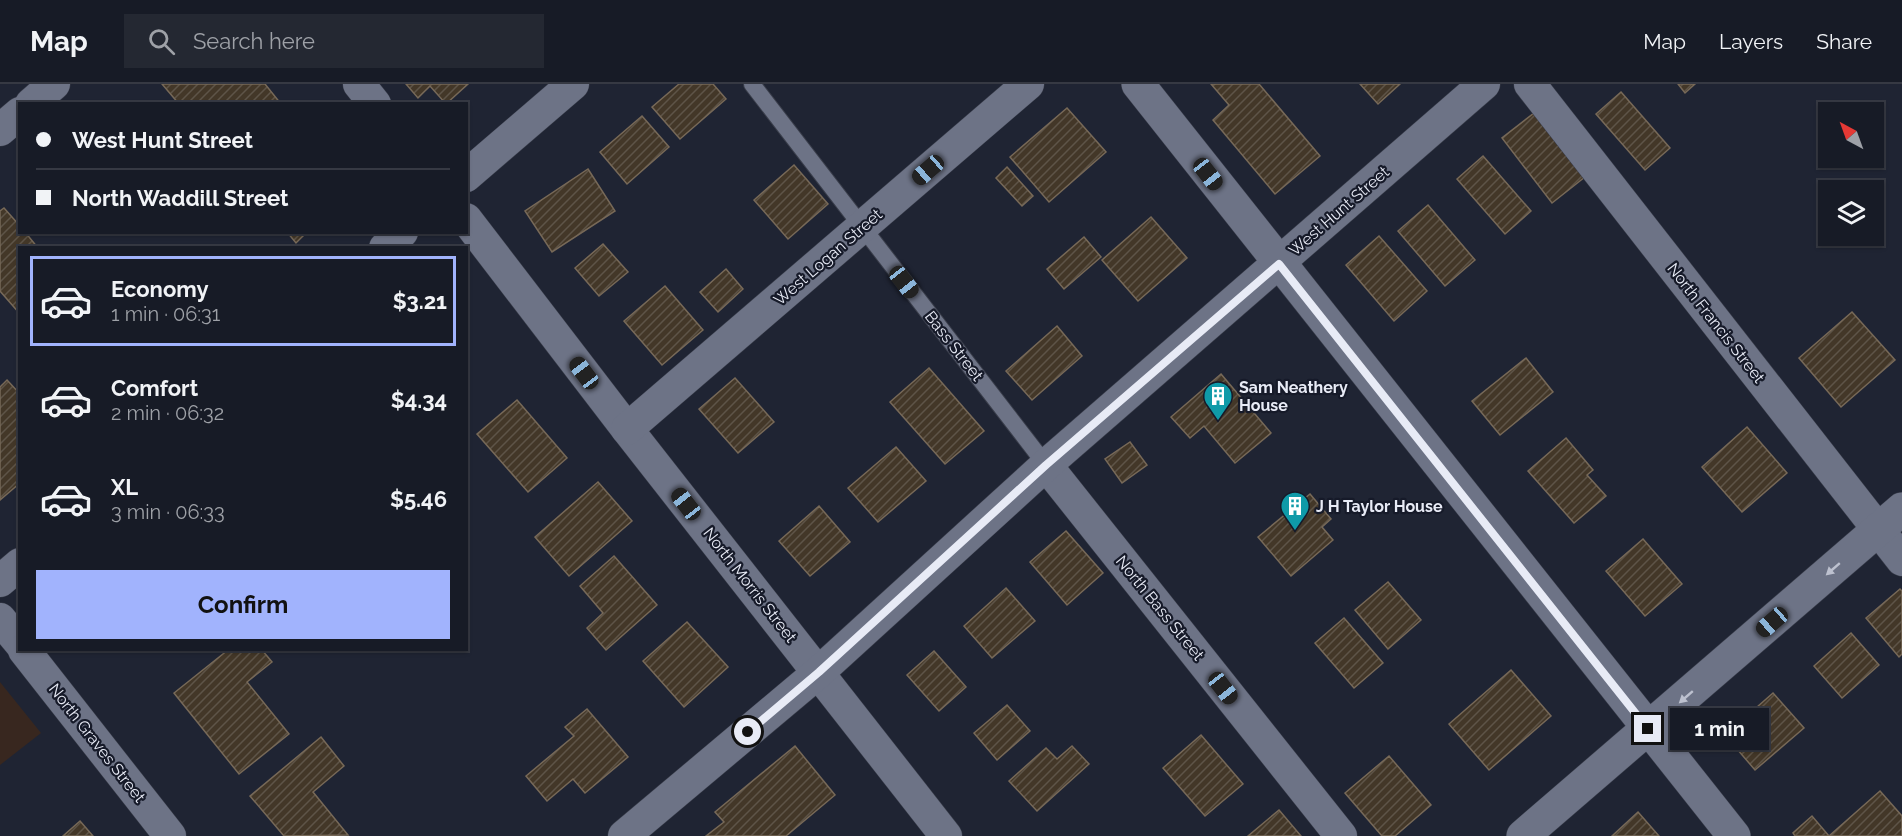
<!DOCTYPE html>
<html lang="en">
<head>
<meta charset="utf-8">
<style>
  :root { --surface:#171b26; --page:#242832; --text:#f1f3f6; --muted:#9ea1a7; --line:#363943; --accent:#a1b3fd }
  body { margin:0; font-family:Raleway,sans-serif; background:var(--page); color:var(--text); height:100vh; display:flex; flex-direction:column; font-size:22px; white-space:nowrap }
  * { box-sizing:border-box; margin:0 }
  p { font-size:20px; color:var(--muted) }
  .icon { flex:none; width:33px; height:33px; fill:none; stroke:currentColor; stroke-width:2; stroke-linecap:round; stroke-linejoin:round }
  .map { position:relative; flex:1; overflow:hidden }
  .sheet { position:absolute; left:18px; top:162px; width:450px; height:405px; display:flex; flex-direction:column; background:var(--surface); border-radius:0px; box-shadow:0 2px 4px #0004,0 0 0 2px var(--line) }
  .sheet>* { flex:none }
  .hud { position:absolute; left:18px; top:18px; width:450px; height:132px; border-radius:0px; box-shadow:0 2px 4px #0004,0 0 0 2px var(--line); display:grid; align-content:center; height:132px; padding:0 18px; background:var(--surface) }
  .needle { width:39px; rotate:319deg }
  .buttons { position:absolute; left:1818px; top:18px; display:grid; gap:12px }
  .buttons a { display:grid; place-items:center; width:66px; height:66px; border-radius:0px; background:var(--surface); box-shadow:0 2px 4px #0004,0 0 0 2px var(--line); font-size:30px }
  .end { position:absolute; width:27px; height:27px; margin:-14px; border:8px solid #e8ebf6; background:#111; box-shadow:0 0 0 3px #111 }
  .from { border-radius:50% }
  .bubble { position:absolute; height:42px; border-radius:0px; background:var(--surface); box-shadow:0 2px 4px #0004,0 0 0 2px var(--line); font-size:20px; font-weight:700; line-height:42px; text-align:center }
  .car { position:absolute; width:18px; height:36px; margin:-18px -9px; border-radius:8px; box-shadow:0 0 4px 2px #0007; background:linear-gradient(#222 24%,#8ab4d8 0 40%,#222 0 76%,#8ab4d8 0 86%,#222 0) }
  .hud b { display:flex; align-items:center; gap:21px; height:57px; font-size:22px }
  .hud b+b { border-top:2px solid var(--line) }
  .hud i { width:15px; height:15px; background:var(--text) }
  ul { padding:10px 0 0; list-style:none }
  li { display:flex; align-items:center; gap:18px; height:90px; margin:0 12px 9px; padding:0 6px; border:3px solid transparent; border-radius:0px }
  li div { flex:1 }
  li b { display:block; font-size:22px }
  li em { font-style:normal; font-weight:700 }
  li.active { border-color:var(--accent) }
  li>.icon { width:54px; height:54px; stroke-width:1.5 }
  .cta { display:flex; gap:12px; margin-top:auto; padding:12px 18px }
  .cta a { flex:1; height:69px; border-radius:0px; background:var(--accent); color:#111; font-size:24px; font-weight:700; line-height:69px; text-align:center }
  header { display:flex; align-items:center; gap:36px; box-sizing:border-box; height:84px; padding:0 30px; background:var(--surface); border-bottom:2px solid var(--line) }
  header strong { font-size:28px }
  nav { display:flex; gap:33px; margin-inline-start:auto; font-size:21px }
  .search { width:420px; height:54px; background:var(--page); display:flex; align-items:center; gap:15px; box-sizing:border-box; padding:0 21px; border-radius:0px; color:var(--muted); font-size:22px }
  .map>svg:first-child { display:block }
  .education { fill:#38271f }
  .building { fill:url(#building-hatch); stroke:#776958; stroke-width:1.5 }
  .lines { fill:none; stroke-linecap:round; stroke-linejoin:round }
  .lane-casing { stroke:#3a3e4b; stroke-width:18 }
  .street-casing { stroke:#3a3e4b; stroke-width:33 }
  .secondary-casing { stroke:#3a3e4b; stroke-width:34 }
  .lane { stroke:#6d7386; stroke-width:16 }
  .street { stroke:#6d7386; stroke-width:32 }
  .secondary { stroke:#6d7386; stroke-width:33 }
  .oneway { fill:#bdc1cf }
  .route { stroke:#e8ebf6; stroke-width:8 }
  .labels { text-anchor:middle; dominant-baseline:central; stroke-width:4.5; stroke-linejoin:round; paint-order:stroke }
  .street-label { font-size:16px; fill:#e8ebf6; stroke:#161a29 }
  .poi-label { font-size:16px; font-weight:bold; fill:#e8ebf6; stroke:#161a29; text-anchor:start }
</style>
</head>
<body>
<header>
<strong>Map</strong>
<div class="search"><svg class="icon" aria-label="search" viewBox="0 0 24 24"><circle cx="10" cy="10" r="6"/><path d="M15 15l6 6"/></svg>Search here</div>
<nav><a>Map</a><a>Layers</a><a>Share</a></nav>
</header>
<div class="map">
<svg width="1902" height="752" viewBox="0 0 1902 752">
  <defs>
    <pattern id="building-hatch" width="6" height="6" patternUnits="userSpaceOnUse" patternTransform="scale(1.5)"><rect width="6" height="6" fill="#433728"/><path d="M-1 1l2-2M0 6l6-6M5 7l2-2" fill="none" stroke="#5e5448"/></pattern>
  </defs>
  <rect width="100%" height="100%" fill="#1f2433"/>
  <!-- education -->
  <path class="education" d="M0,598l41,51 -41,32z"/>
  <!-- building -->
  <g class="building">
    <path d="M162,0h103l16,20h-102z"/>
    <path d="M406,0h62l-22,20 -16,-18 -12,12z"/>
    <path d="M679,0h34l13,15 -46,40 -28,-32z"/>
    <path d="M1211,0h48l61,72 -45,38 -62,-74 16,-15z"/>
    <path d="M1360,0h40l-22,20z"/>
    <path d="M1678,0h17l-10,9z"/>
    <path d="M1621,8l49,56 -25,22 -49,-56z"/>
    <path d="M1067,24l39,44 -57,50 -39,-45z"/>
    <path d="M1534,29l51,64 -33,26 -50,-65z"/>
    <path d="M642,32l27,31 -42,37 -27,-32z"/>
    <path d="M1483,72l48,55 -26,23 -48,-55z"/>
    <path d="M794,81l34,39 -40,35 -34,-39z"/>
    <path d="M1007,83l26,29 -11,10 -26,-28z"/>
    <path d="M588,85l27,42 -63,41 -27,-41z"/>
    <path d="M1428,121l47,55 -30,26 -47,-55z"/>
    <path d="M4,124l16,18v6h5l13,16h-18v66l-20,-23v-80z"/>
    <path d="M1151,133l36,41 -49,43 -36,-41z"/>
    <path d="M287,148h20l-11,11z"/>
    <path d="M1379,152l48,55 -33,30 -48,-56z"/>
    <path d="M1084,153l17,20 -37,32 -17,-20z"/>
    <path d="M603,160l25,28 -29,24 -24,-28z"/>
    <path d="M726,185l17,20 -25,23 -18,-20z"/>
    <path d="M665,202l38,44 -41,35 -38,-44z"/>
    <path d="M1852,228l43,48 -54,47 -42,-49z"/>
    <path d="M1057,242l25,30 -50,44 -26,-29z"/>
    <path d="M1526,274l27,34 -53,43 -28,-34z"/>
    <path d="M929,284l55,63 -39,33 -55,-62z"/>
    <path d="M1221,290l50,59 -36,30 -31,-37 -14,12 -19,-21z"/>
    <path d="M735,294l39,44 -36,31 -39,-44z"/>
    <path d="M7,296l13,14v89l-20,17v-113z"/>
    <path d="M517,316l50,58 -39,34 -51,-58z"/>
    <path d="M1747,343l40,46 -45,39 -40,-45z"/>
    <path d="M1566,354l27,32 -6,5 19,21 -32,27 -46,-52z"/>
    <path d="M1130,358l17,23 -25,18 -17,-24z"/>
    <path d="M896,363l30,34 -48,41 -30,-34z"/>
    <path d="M598,398l34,39 -63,55 -34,-39z"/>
    <path d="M1310,410l21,25 -9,8 11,13 -42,36 -33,-39z"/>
    <path d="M819,422l31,36 -40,34 -31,-35z"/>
    <path d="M1066,447l37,42 -36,32 -37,-43z"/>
    <path d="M1643,455l39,45 -37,32 -39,-45z"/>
    <path d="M614,472l43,49 -51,45 -19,-22 16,-15 -23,-27z"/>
    <path d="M1388,498l33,38 -33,29 -33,-39z"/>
    <path d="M1006,504l29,33 -43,37 -28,-32z"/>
    <path d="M1900,505l2,2v63l-3,3 -33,-39z"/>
    <path d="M1344,534l39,45 -29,25 -39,-45z"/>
    <path d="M687,538l41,45 -44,40 -41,-46z"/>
    <path d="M1851,549l28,32 -37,33 -28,-32z"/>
    <path d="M228,566h34l10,12 -25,20 42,52 -50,40 -65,-81z"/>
    <path d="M934,567l32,36 -27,24 -32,-36z"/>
    <path d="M1511,586l40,46 -62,54 -40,-46z"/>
    <path d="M1773,609l31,35 -49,42 -30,-35z"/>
    <path d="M1007,621l23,26 -33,29 -23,-27z"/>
    <path d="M587,625l41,48 -43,36 -12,-14 -26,22 -21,-25 48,-40 -9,-9z"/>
    <path d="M1201,651l42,49 -38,32 -42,-48z"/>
    <path d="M321,653l23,29 -31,26 35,43 -64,1 -34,-40z"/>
    <path d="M795,662l40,49 -49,41h-80l18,-14 -9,-10z"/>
    <path d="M1072,662l17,18 -52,47 -28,-30 37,-33 11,11z"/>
    <path d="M1389,672l42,49 -36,31h-13l-37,-43z"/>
    <path d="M1880,707l22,25v20h-107l-2,-3 19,-17 17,20z"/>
    <path d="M1279,726l22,26h-53z"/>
    <path d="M1638,728l21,24h-47z"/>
    <path d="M80,737l13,15h-30z"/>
  </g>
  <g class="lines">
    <!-- lane casing -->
    <g class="lane-casing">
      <path id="lane" d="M752,0l294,381"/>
    </g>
    <!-- street casing -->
    <g class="street-casing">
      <g id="street">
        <path d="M359,0l16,20"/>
        <path d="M1530,0l372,476"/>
        <path d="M31,20l23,-20"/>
        <path d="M0,46l20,-17"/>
        <path d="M466,92l107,-92"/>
        <path d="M466,135l161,210 319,407"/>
        <path d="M385,164l17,-16"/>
        <path d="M627,345l401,-345"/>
        <path d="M1046,381l295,371"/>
        <path d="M0,497l20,-17"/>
        <path d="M0,535l20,24"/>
        <path d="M24,566l146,186"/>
        <path d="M624,752l195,-164 227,-207 438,-381"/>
      </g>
    </g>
    <!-- secondary casing -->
    <g class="secondary-casing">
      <g id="secondary">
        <path d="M1138,0l596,752"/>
        <path d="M1523,752l379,-327"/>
      </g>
    </g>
    <!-- lane -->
    <use href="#lane" class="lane"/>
    <!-- street -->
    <use href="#street" class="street"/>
    <!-- secondary -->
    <use href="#secondary" class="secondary"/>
  </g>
  <!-- one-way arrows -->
  <defs><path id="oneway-solid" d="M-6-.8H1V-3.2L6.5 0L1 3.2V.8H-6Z" transform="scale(1.5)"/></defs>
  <g class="oneway">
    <use href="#oneway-solid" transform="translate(1833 485) rotate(139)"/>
    <use href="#oneway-solid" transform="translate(1686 613) rotate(139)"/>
  </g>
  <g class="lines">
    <!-- route -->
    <path class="route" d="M748,648l71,-60 227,-207 233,-201 369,465"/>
  </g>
  <!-- icons -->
  <defs>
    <g id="building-pin" transform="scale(1.5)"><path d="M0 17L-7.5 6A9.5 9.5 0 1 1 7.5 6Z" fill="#0f9aa8" stroke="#161a29"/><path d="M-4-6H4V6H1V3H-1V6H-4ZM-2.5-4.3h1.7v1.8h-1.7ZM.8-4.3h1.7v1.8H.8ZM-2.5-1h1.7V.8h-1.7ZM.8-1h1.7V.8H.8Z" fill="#fff"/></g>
  </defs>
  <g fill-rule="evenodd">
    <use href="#building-pin" x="1218" y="312"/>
    <use href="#building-pin" x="1295" y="422"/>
  </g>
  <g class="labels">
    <!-- street labels -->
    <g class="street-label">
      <text transform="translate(1339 127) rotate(-41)">West Hunt Street</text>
      <text transform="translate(828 173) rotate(-41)">West Logan Street</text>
      <text transform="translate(1716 239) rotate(52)">North Francis Street</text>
      <text transform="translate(954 262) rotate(52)">Bass Street</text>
      <text transform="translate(750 501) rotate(52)">North Morris Street</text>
      <text transform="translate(1160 524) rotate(51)">North Bass Street</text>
      <text transform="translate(97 659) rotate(52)">North Graves Street</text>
    </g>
    <!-- poi labels -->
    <g class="poi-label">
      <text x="1239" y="303">Sam Neathery<tspan x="1239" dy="18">House</tspan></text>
      <text x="1316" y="422">J H Taylor House</text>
    </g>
  </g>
</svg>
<div class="buttons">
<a><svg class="needle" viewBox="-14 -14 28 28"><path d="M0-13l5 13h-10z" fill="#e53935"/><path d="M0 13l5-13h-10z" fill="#9ea1a7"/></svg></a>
<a><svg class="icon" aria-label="layers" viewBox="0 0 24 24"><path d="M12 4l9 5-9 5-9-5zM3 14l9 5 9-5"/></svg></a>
</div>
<i class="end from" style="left:748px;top:648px"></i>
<i class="end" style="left:1648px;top:645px"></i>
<div class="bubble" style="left:1670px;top:624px;width:99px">1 min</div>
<i class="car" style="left:928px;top:86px;rotate:229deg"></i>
<i class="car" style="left:1208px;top:90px;rotate:142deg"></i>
<i class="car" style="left:904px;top:198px;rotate:142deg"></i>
<i class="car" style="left:584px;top:289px;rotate:323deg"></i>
<i class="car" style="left:686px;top:420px;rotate:322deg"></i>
<i class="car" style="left:1772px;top:538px;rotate:229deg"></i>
<i class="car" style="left:1223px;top:604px;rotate:142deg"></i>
<div class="hud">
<b><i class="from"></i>West Hunt Street</b>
<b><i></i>North Waddill Street</b>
</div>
<section class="sheet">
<ul>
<li class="active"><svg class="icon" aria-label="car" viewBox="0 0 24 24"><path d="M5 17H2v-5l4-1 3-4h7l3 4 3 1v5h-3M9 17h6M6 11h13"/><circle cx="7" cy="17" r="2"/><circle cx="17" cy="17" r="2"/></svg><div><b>Economy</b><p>1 min · 06:31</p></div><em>$3.21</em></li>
<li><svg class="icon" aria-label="car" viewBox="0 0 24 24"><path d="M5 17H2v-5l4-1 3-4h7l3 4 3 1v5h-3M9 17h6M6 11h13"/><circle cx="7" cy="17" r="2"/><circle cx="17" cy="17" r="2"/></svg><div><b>Comfort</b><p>2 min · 06:32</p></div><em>$4.34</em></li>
<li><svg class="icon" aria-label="car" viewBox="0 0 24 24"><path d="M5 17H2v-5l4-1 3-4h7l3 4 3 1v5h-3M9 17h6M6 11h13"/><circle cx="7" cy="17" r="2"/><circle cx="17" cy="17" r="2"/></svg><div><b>XL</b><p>3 min · 06:33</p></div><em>$5.46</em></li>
</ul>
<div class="cta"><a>Confirm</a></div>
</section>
</div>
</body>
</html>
